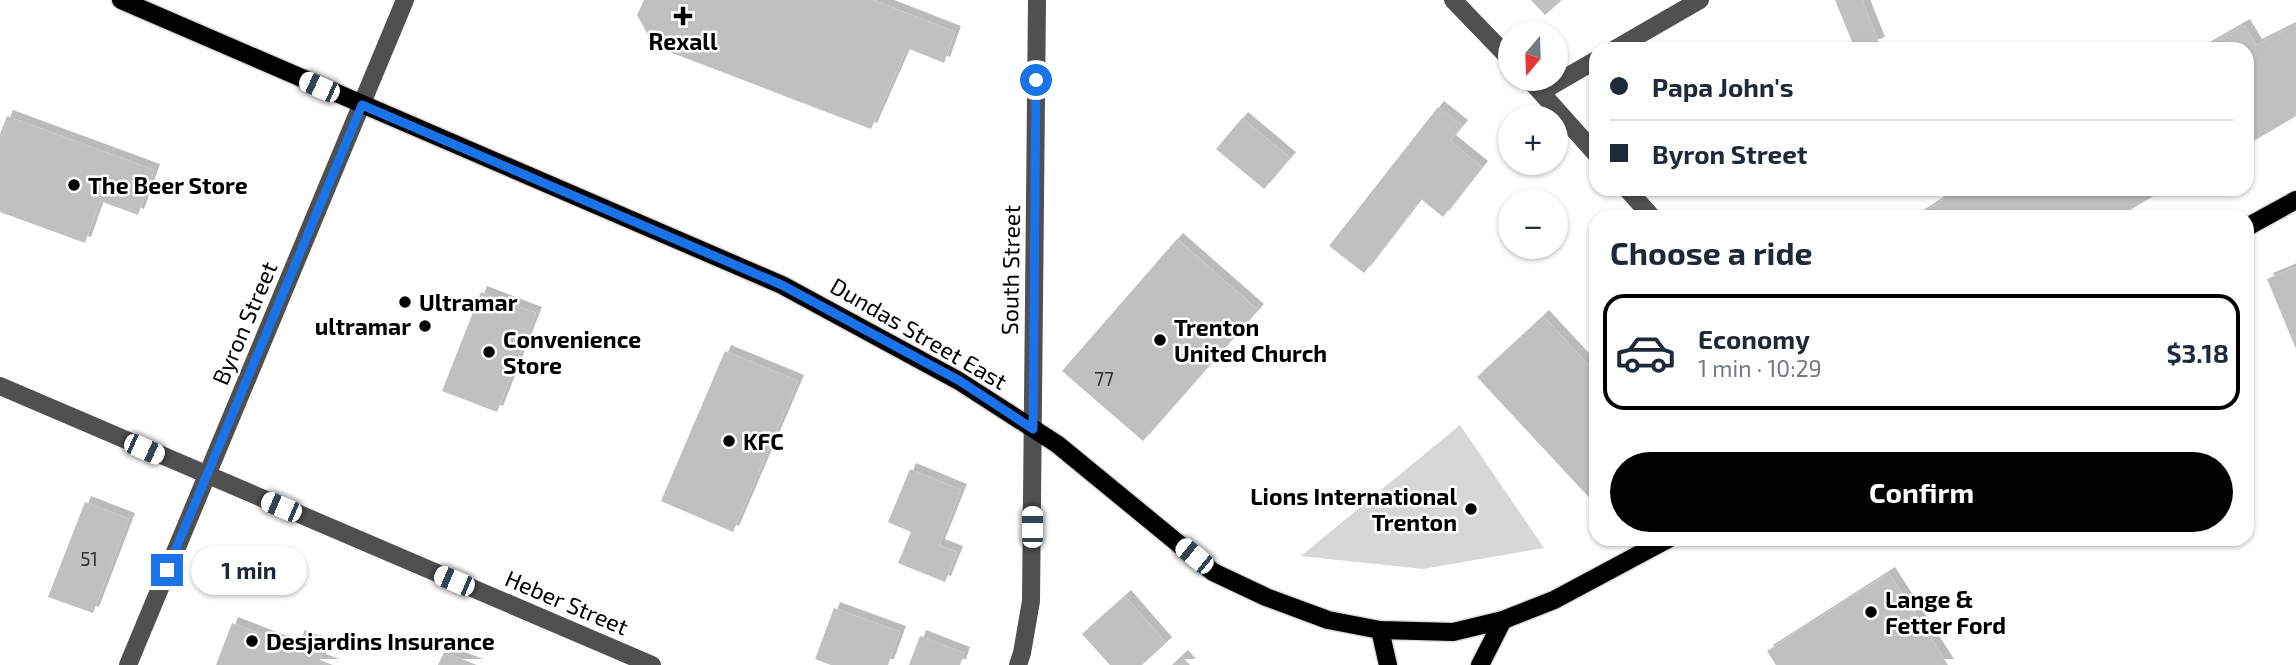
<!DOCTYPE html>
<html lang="en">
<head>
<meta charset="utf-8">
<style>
  :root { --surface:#fff; --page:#f2f2f3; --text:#1f2937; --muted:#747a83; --line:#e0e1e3; --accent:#000 }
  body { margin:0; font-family:"Exo 2",sans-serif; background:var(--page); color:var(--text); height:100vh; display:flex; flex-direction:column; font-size:26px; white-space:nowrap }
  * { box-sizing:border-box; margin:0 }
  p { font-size:23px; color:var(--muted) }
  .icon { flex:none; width:38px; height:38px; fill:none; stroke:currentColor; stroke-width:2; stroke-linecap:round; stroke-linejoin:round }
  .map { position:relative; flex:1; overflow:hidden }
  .panel { position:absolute; left:1589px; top:210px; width:665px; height:336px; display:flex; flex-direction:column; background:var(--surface); border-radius:21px; box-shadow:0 2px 5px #0004 }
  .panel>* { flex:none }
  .hud { position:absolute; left:1589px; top:42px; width:665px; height:154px; border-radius:21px; box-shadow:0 2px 5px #0004; display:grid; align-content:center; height:154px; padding:0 21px; background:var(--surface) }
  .needle { width:46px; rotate:199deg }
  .tools { position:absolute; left:1498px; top:21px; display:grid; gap:14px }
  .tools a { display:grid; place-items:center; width:70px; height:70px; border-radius:50%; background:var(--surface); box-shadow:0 2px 5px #0004; font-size:35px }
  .end { position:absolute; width:32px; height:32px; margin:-16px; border:9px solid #1a73e8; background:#fff; box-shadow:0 0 0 4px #fff }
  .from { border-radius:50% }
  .bubble { position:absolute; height:49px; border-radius:24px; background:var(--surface); box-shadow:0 2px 5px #0004; font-size:23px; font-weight:700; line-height:49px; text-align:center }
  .car { position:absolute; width:21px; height:42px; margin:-21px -10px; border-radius:9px; box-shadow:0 0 5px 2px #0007; background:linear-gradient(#fff 24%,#345 0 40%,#fff 0 76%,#345 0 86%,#fff 0) }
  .hud b { display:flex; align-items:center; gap:24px; height:66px; font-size:26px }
  .hud b+b { border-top:2px solid var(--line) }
  .hud i { width:18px; height:18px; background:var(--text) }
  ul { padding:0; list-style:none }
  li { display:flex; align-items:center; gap:21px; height:116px; margin:0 14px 10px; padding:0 7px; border:4px solid transparent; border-radius:21px }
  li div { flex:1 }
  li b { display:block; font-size:26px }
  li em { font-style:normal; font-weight:700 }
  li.active { border-color:var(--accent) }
  li>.icon { width:63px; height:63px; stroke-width:1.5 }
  h2 { padding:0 21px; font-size:32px; line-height:84px }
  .action { display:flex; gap:14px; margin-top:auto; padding:14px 21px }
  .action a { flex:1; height:80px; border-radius:42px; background:var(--accent); color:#fff; font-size:28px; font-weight:700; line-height:80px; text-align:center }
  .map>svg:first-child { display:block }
  .green { fill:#d7d7d7 }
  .building { fill:#c0c0c0; filter:url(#shadow) }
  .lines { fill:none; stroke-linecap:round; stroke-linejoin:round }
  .major-casing { stroke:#dbdbdb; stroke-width:21 }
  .minor { stroke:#505050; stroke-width:18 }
  .major { stroke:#000; stroke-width:18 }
  .route { stroke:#1a73e8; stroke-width:9 }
  .poi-dot { fill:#000; stroke:#fff; stroke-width:2.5 }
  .labels { text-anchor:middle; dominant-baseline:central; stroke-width:5; stroke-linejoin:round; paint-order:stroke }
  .number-label { font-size:19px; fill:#303030 }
  .poi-label { font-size:23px; font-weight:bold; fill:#000; stroke:#fff; text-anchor:start }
  .street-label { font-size:23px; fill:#000; stroke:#fff }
</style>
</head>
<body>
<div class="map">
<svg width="2296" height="665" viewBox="0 0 2296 665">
  <defs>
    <filter id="shadow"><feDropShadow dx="6" dy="-6" stdDeviation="0" flood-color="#0004"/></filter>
  </defs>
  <rect width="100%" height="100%" fill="#fff"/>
  <!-- green -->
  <path class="green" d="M1460,425l84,123 -121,21 -122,-13z"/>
  <!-- building -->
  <g class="building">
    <path d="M644,0h229l82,32 -11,31 -37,-15 -36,81 -217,-83 -17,-31z"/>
    <path d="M1531,0h31l-17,15z"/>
    <path d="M1835,0h27l17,43 -16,6h-8z"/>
    <path d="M2244,25l12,20 40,-20v91l-49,29v-96h-45z"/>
    <path d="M1438,107l24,19 -12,15 32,26 -39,50 -22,-18 -57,74 -35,-27z"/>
    <path d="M7,116l147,54 -16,45 -38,-14 -15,42 -85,-31v-78z"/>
    <path d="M1242,118l48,40 -26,31 -48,-40z"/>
    <path d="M1959,189h197l3,4 -41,24h-202z"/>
    <path d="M1177,239l81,71 -115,131 -81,-70z"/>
    <path d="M2296,267v82l-29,-70z"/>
    <path d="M481,292l55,21 -39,99 -55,-21z"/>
    <path d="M1543,316l53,57v132l-119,-128z"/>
    <path d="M725,351l73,30 -65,151 -72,-31z"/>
    <path d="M910,469l51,21 -22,55 18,7 -12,30 -47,-19 13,-31 -23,-10z"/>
    <path d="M85,502l44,17 -36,94 -45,-16z"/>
    <path d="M1889,573l59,92h-172l-9,-14z"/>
    <path d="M1125,596l41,47 -24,22h-32l-28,-31z"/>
    <path d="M834,608l66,24 -12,33h-57l-16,-6z"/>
    <path d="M232,623l62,24 5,-11 26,10 -5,14 13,5h-117z"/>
    <path d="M920,636l44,17 -4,12h-51z"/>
    <path d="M444,652l33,13h-39z"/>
    <path d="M1182,656l8,9h-18z"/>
  </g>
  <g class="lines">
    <!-- major casing -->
    <g class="major-casing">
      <g id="major">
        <path d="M121,0l661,285 177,96 98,63 156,128 53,25 62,23 52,10 73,2 50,-12 51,-20 114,-61"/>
        <path d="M2247,227l49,-27"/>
        <path d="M1380,630l8,35"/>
        <path d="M1480,665l23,-45"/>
      </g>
    </g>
    <!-- minor -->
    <g class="minor">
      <path d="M1453,0l57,59"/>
      <path d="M1615,49l85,-49"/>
      <path d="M1529,79l67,75"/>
      <path d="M1541,92l55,-32"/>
      <path d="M1627,189l25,28"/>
      <path d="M0,386l652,279"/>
      <path d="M128,665l277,-665"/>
      <path d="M1018,665l4,-12 9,-52 6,-601"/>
    </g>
    <!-- major -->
    <use href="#major" class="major"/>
  </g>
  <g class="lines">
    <!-- route -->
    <path class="route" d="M167,570l195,-465 420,180 178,96 73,48 3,-349"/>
  </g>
  <!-- markers -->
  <g class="poi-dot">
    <path d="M679.5 5.5h7v7h7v7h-7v7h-7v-7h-7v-7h7z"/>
    <circle cx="74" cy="185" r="7"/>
    <circle cx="405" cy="302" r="7"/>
    <circle cx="425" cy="326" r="7"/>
    <circle cx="1160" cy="340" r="7"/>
    <circle cx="489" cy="352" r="7"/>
    <circle cx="729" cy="441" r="7"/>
    <circle cx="1471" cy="509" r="7"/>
    <circle cx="1871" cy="612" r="7"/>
    <circle cx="252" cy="641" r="7"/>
  </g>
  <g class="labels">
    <!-- number labels -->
    <g class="number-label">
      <text x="1104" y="378">77</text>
      <text x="89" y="558">51</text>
    </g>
    <!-- poi labels -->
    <g class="poi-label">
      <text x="683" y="41" text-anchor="middle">Rexall</text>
      <text x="88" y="185">The Beer Store</text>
      <text x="419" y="302">Ultramar</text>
      <text x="411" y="326" text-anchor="end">ultramar</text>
      <text x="1174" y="327">Trenton<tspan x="1174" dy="26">United Church</tspan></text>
      <text x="503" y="339">Convenience<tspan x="503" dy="26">Store</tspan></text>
      <text x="743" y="441">KFC</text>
      <text x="1457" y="496" text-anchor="end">Lions International<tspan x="1457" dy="26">Trenton</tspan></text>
      <text x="1885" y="599">Lange &amp;<tspan x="1885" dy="26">Fetter Ford</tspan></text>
      <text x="266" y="641">Desjardins Insurance</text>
    </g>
    <!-- street labels -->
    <g class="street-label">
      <text transform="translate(1010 270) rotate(-89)">South Street</text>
      <text transform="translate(244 323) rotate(-67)">Byron Street</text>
      <text transform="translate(919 333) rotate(30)">Dundas Street East</text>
      <text transform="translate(567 602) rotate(23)">Heber Street</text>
    </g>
  </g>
</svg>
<div class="tools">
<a><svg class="needle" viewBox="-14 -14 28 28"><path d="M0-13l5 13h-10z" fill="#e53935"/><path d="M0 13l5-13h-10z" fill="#747a83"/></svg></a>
<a>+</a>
<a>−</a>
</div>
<i class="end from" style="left:1036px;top:80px"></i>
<i class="end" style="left:167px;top:570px"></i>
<div class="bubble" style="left:191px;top:546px;width:116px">1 min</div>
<i class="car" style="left:319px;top:87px;rotate:294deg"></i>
<i class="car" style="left:144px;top:449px;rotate:114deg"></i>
<i class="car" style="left:281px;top:507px;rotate:293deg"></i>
<i class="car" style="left:1032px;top:527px;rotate:0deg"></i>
<i class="car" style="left:1194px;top:556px;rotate:309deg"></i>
<i class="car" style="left:454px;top:581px;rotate:293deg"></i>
<div class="hud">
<b><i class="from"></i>Papa John's</b>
<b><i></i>Byron Street</b>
</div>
<section class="panel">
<h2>Choose a ride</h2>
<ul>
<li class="active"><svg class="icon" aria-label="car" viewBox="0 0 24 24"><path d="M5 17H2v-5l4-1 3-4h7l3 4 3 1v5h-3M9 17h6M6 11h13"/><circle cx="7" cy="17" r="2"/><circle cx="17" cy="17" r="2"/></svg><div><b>Economy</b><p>1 min · 10:29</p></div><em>$3.18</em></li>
</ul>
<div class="action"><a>Confirm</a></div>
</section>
</div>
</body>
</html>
